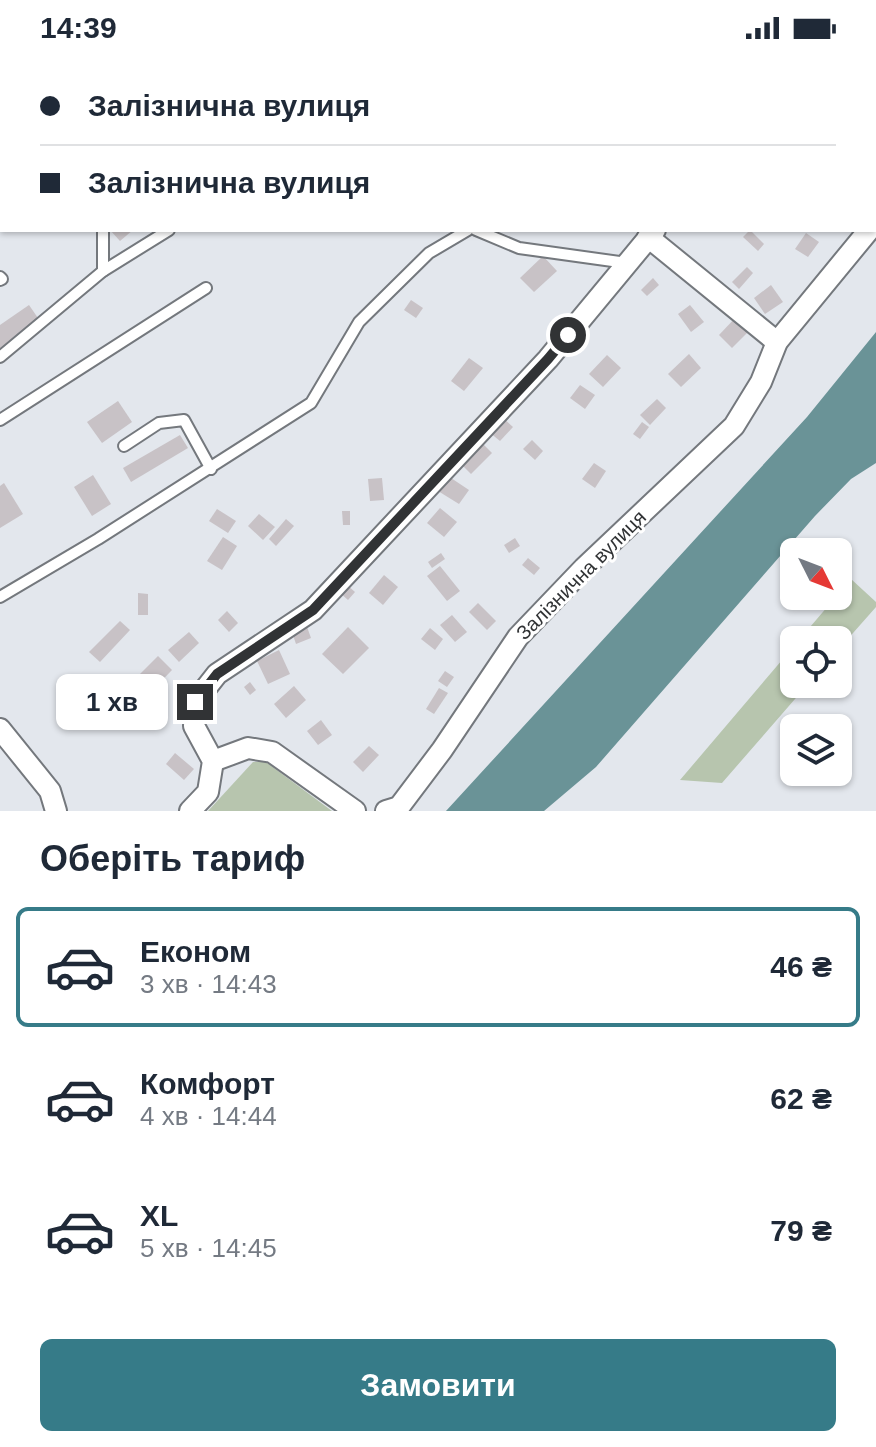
<!DOCTYPE html>
<html lang="uk">
<head>
<meta charset="utf-8">
<style>
  :root { --surface:#fff; --page:#f6f6f7; --text:#1f2937; --muted:#747a83; --line:#e0e1e3; --accent:#367b88 }
  body { margin:0; font-family:Arial,sans-serif; background:var(--page); color:var(--text); height:100vh; display:flex; flex-direction:column; font-size:30px; white-space:nowrap }
  * { box-sizing:border-box; margin:0 }
  p { font-size:26px; color:var(--muted) }
  .icon { flex:none; width:44px; height:44px; fill:none; stroke:currentColor; stroke-width:2; stroke-linecap:round; stroke-linejoin:round }
  .map { position:relative; height:755px; overflow:hidden }
  .sheet { display:flex; flex-direction:column; background:var(--surface); flex:1 }
  .sheet>* { flex:none }
  .top-card { position:absolute; left:0px; top:0px; width:876px; height:176px; box-shadow:0 2px 6px #0004; display:grid; align-content:center; height:176px; padding:0 40px; background:var(--surface) }
  .needle { width:52px; rotate:132deg }
  .buttons { position:absolute; left:780px; top:482px; display:grid; gap:16px }
  .buttons a { display:grid; place-items:center; width:72px; height:72px; border-radius:12px; background:var(--surface); box-shadow:0 2px 6px #0004; font-size:40px }
  .end { position:absolute; width:36px; height:36px; margin:-18px; border:10px solid #313335; background:#fff; box-shadow:0 0 0 4px #fff }
  .from { border-radius:50% }
  .bubble { position:absolute; height:56px; border-radius:12px; background:var(--surface); box-shadow:0 2px 6px #0004; font-size:26px; font-weight:700; line-height:56px; text-align:center }
  .top-card b { display:flex; align-items:center; gap:28px; height:76px; font-size:30px }
  .top-card b+b { border-top:2px solid var(--line) }
  .top-card i { width:20px; height:20px; background:var(--text) }
  ul { padding:0; list-style:none }
  li { display:flex; align-items:center; gap:24px; height:120px; margin:0 16px 12px; padding:0 24px; border:4px solid transparent; border-radius:12px }
  li div { flex:1 }
  li b { display:block; font-size:30px }
  li em { font-style:normal; font-weight:700 }
  li.active { border-color:var(--accent) }
  li>.icon { width:72px; height:72px; stroke-width:1.5 }
  h2 { padding:0 40px; font-size:36px; line-height:96px }
  .cta { display:flex; gap:16px; margin-top:auto; padding:16px 40px }
  .cta a { flex:1; height:92px; border-radius:12px; background:var(--accent); color:#fff; font-size:32px; font-weight:700; line-height:92px; text-align:center }
  .status { display:flex; justify-content:space-between; align-items:center; height:56px; padding:0 40px; background:var(--surface); direction:ltr }
  .status svg { height:22px; fill:currentColor }
  .map>svg:first-child { display:block }
  .green { fill:#b7c5ae }
  .water { fill:#6a9397 }
  .building { fill:#c8c2c6 }
  .lines { fill:none; stroke-linecap:round; stroke-linejoin:round }
  .lane-casing { stroke:#74787d; stroke-width:14 }
  .street-casing { stroke:#74787d; stroke-width:24 }
  .lane { stroke:#fff; stroke-width:10 }
  .street { stroke:#fff; stroke-width:20 }
  .route { stroke:#313335; stroke-width:10 }
  .labels { text-anchor:middle; dominant-baseline:central; stroke-width:6; stroke-linejoin:round; paint-order:stroke }
  .street-label { font-size:20px; fill:#313335; stroke:#fff }
</style>
</head>
<body>
<div class="status"><b>14:39</b><svg viewBox="0 0 49 12"><path d="M0 12V9h3v3zM5 12V6h3v6zM10 12V3h3v9zM15 12V0h3v12zM26 1h20v11H26zM47 4h2v5h-2z"/></svg></div>
<div class="map">
<svg width="876" height="755" viewBox="0 0 876 755">
  <rect width="100%" height="100%" fill="#e3e7ed"/>
  <!-- green -->
  <g class="green">
    <path d="M851,523l25,23v5l-38,43v-10h-39z"/>
    <path d="M794,590v38h14l-86,99 -42,-3z"/>
    <path d="M253,706h13l66,49h-124z"/>
  </g>
  <!-- water -->
  <path class="water" d="M876,276v131l-25,16 -36,37 -219,251 -52,44h-98l361,-394z"/>
  <!-- building -->
  <g class="building">
    <path d="M110,174h23l-13,11z"/>
    <path d="M750,174l14,14 -6,7 -15,-14z"/>
    <path d="M806,177l13,9 -11,15 -13,-8z"/>
    <path d="M543,200l14,15 -23,21 -14,-14z"/>
    <path d="M747,211l6,6 -14,16 -7,-7z"/>
    <path d="M653,222l6,7 -12,11 -6,-6z"/>
    <path d="M771,229l12,17 -18,12 -11,-16z"/>
    <path d="M411,244l12,8 -7,10 -12,-8z"/>
    <path d="M29,249l11,16 -40,29v-25z"/>
    <path d="M690,249l14,17 -13,10 -13,-18z"/>
    <path d="M737,260l14,13 -19,19 -13,-13z"/>
    <path d="M689,298l12,14 -20,19 -13,-13z"/>
    <path d="M607,299l14,13 -18,19 -14,-13z"/>
    <path d="M469,302l14,10 -19,23 -13,-10z"/>
    <path d="M580,329l15,10 -10,14 -15,-11z"/>
    <path d="M657,343l9,9 -16,17 -10,-10z"/>
    <path d="M118,345l14,21 -30,21 -15,-21z"/>
    <path d="M501,360l12,11 -13,14 -11,-9z"/>
    <path d="M642,366l7,5 -9,12 -7,-5z"/>
    <path d="M180,379l8,13 -57,34 -8,-14z"/>
    <path d="M532,384l11,11 -8,9 -12,-11z"/>
    <path d="M481,386l11,11 -21,21 -11,-11z"/>
    <path d="M594,407l12,8 -11,17 -13,-9z"/>
    <path d="M93,419l18,29 -19,12 -18,-29z"/>
    <path d="M448,420l21,14 -10,14 -21,-13z"/>
    <path d="M382,422l2,22 -14,1 -2,-22z"/>
    <path d="M4,427l19,31 -23,14v-42z"/>
    <path d="M440,452l17,14 -13,15 -17,-14z"/>
    <path d="M217,453l19,12 -8,12 -19,-12z"/>
    <path d="M342,455h8v14h-7z"/>
    <path d="M259,458l16,13 -12,13 -15,-14z"/>
    <path d="M286,463l8,7 -18,20 -7,-7z"/>
    <path d="M223,481l14,9 -15,24 -15,-9z"/>
    <path d="M515,482l5,8 -11,7 -5,-8z"/>
    <path d="M441,497l4,6 -13,9 -4,-6z"/>
    <path d="M528,502l12,10 -6,7 -12,-10z"/>
    <path d="M440,510l20,25 -13,10 -20,-25z"/>
    <path d="M336,519l19,17 -7,8 -19,-17z"/>
    <path d="M384,519l14,12 -15,18 -14,-12z"/>
    <path d="M138,537l10,1v21h-10z"/>
    <path d="M478,547l18,18 -9,9 -18,-18z"/>
    <path d="M227,555l11,12 -9,9 -11,-12z"/>
    <path d="M452,559l15,17 -12,10 -15,-17z"/>
    <path d="M120,565l10,9 -30,32 -11,-10z"/>
    <path d="M306,568l5,14 -15,6 -5,-15z"/>
    <path d="M348,571l21,21 -26,26 -21,-20z"/>
    <path d="M430,572l13,11 -8,11 -14,-11z"/>
    <path d="M189,576l10,11 -20,19 -11,-12z"/>
    <path d="M279,594l11,24 -22,10 -11,-23z"/>
    <path d="M158,600l14,14 -24,25 -15,-14z"/>
    <path d="M445,615l9,6 -7,10 -9,-6z"/>
    <path d="M250,626l6,8 -6,5 -6,-8z"/>
    <path d="M294,630l12,14 -20,18 -12,-14z"/>
    <path d="M439,632l9,5 -14,21 -8,-5z"/>
    <path d="M321,664l11,15 -14,10 -11,-14z"/>
    <path d="M369,690l10,9 -16,17 -10,-10z"/>
    <path d="M175,697l19,16 -10,11 -18,-16z"/>
  </g>
  <g class="lines">
    <!-- lane casing -->
    <g class="lane-casing">
      <g id="lane">
        <path d="M441,0l1,2"/>
        <path d="M4,2l3,-2"/>
        <path d="M476,174l43,18 108,15"/>
        <path d="M103,215v-41"/>
        <path d="M0,221l2,2 -2,1"/>
        <path d="M0,301l103,-86 66,-41"/>
        <path d="M0,364l206,-132"/>
        <path d="M124,390l35,-23 25,-3 27,49"/>
        <path d="M0,541l98,-58 213,-136 48,-81 70,-69 39,-23"/>
      </g>
    </g>
    <!-- street casing -->
    <g class="street-casing">
      <g id="street">
        <path d="M829,0l2,2"/>
        <path d="M874,41l2,2"/>
        <path d="M648,181l129,105"/>
        <path d="M0,673l50,62 6,20"/>
        <path d="M213,705l35,-13 24,4 83,59"/>
        <path d="M190,755l18,-19 5,-31 -19,-35 1,-24 22,-28 96,-64 235,-251 107,-129"/>
        <path d="M386,755l13,-4 43,-57 76,-113 66,-69 150,-142 27,-44 16,-40 92,-112"/>
      </g>
    </g>
    <!-- lane -->
    <use href="#lane" class="lane"/>
    <!-- street -->
    <use href="#street" class="street"/>
  </g>
  <g class="lines">
    <!-- route -->
    <path class="route" d="M195,646l22,-28 96,-64 235,-251 20,-24"/>
  </g>
  <g class="labels">
    <!-- street labels -->
    <g class="street-label">
      <text transform="translate(581 519) rotate(-45)">Залізнична вулиця</text>
    </g>
  </g>
</svg>
<div class="buttons">
<a><svg class="needle" viewBox="-14 -14 28 28"><path d="M0-13l5 13h-10z" fill="#e53935"/><path d="M0 13l5-13h-10z" fill="#747a83"/></svg></a>
<a><svg class="icon" aria-label="locate" viewBox="0 0 24 24"><circle cx="12" cy="12" r="6"/><path d="M12 2v4M12 18v4M2 12h4M18 12h4"/></svg></a>
<a><svg class="icon" aria-label="layers" viewBox="0 0 24 24"><path d="M12 4l9 5-9 5-9-5zM3 14l9 5 9-5"/></svg></a>
</div>
<i class="end from" style="left:568px;top:279px"></i>
<i class="end" style="left:195px;top:646px"></i>
<div class="bubble" style="left:56px;top:618px;width:112px">1 хв</div>
<div class="top-card">
<b><i class="from"></i>Залізнична вулиця</b>
<b><i></i>Залізнична вулиця</b>
</div>
</div>
<section class="sheet">
<h2>Оберіть тариф</h2>
<ul>
<li class="active"><svg class="icon" aria-label="car" viewBox="0 0 24 24"><path d="M5 17H2v-5l4-1 3-4h7l3 4 3 1v5h-3M9 17h6M6 11h13"/><circle cx="7" cy="17" r="2"/><circle cx="17" cy="17" r="2"/></svg><div><b>Економ</b><p>3 хв · 14:43</p></div><em>46 ₴</em></li>
<li><svg class="icon" aria-label="car" viewBox="0 0 24 24"><path d="M5 17H2v-5l4-1 3-4h7l3 4 3 1v5h-3M9 17h6M6 11h13"/><circle cx="7" cy="17" r="2"/><circle cx="17" cy="17" r="2"/></svg><div><b>Комфорт</b><p>4 хв · 14:44</p></div><em>62 ₴</em></li>
<li><svg class="icon" aria-label="car" viewBox="0 0 24 24"><path d="M5 17H2v-5l4-1 3-4h7l3 4 3 1v5h-3M9 17h6M6 11h13"/><circle cx="7" cy="17" r="2"/><circle cx="17" cy="17" r="2"/></svg><div><b>XL</b><p>5 хв · 14:45</p></div><em>79 ₴</em></li>
</ul>
<div class="cta"><a>Замовити</a></div>
</section>
</body>
</html>
